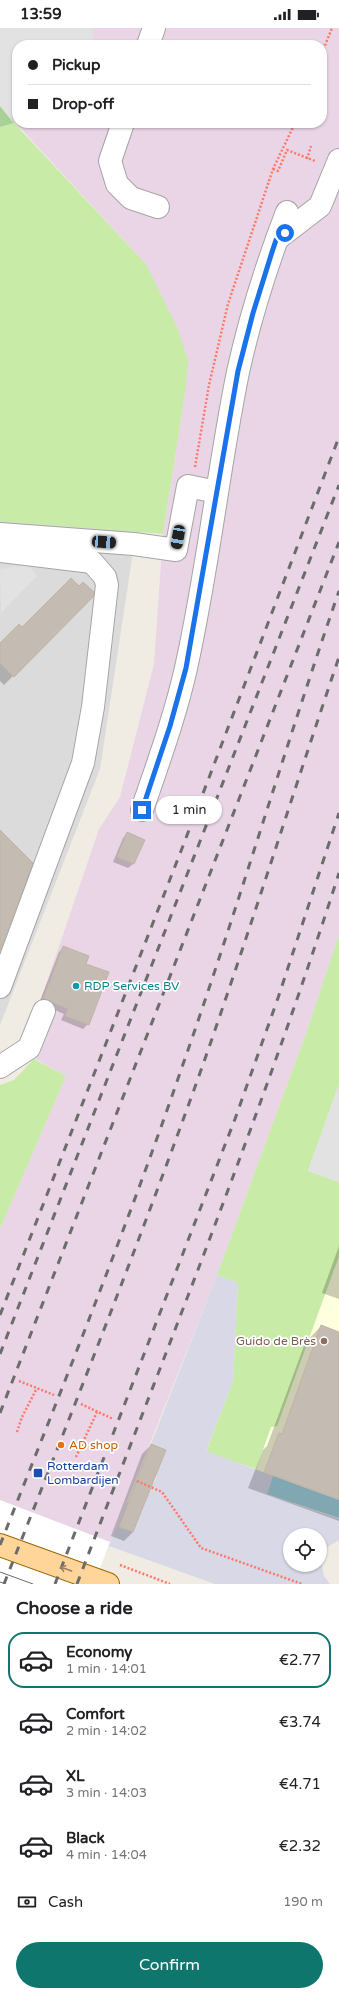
<!DOCTYPE html>
<html lang="en">
<head>
<meta charset="utf-8">
<style>
  :root { --surface:#fff; --page:#f2f2f2; --text:#202124; --muted:#757577; --line:#e0e0e0; --accent:#0f766e }
  body { margin:0; font-family:"Varela Round",sans-serif; background:var(--page); color:var(--text); height:100vh; display:flex; flex-direction:column; font-size:15px; white-space:nowrap }
  * { box-sizing:border-box; margin:0 }
  p { font-size:13px; color:var(--muted) }
  .icon { flex:none; width:22px; height:22px; fill:none; stroke:currentColor; stroke-width:2; stroke-linecap:round; stroke-linejoin:round }
  .map { position:relative; height:1556px; overflow:hidden }
  .panel { display:flex; flex-direction:column; background:var(--surface); flex:1 }
  .panel>* { flex:none }
  .top-card { position:absolute; left:12px; top:12px; width:315px; height:88px; border-radius:16px; box-shadow:0 1px 3px #0004; display:grid; align-content:center; height:88px; padding:0 16px; background:var(--surface) }
  .fabs { position:absolute; left:283px; top:1500px; display:grid; gap:8px }
  .fabs a { display:grid; place-items:center; width:44px; height:44px; border-radius:50%; background:var(--surface); box-shadow:0 1px 3px #0004; font-size:20px }
  .end { position:absolute; width:18px; height:18px; margin:-9px; border:5px solid #1a73e8; background:#fff; box-shadow:0 0 0 2px #fff }
  .from { border-radius:50% }
  .bubble { position:absolute; height:28px; border-radius:14px; background:var(--surface); box-shadow:0 1px 3px #0004; font-size:13px; font-weight:600; line-height:28px; text-align:center }
  .car { position:absolute; width:12px; height:24px; margin:-12px -6px; border-radius:5px; box-shadow:0 0 3px 1px #0007; background:linear-gradient(#222 24%,#8ab4d8 0 40%,#222 0 76%,#8ab4d8 0 86%,#222 0) }
  .top-card b { display:flex; align-items:center; gap:14px; height:38px; font-size:15px }
  .top-card b+b { border-top:1px solid var(--line) }
  .top-card i { width:10px; height:10px; background:var(--text) }
  ul { padding:0; list-style:none }
  li { display:flex; align-items:center; gap:12px; height:56px; margin:0 8px 6px; padding:0 8px; border:2px solid transparent; border-radius:16px }
  li div { flex:1 }
  li b { display:block; font-size:15px }
  li em { font-style:normal; font-weight:600 }
  li.on { border-color:var(--accent) }
  li>.icon { width:36px; height:36px; stroke-width:1.5 }
  h2 { padding:0 16px; font-size:18px; line-height:48px }
  .pay { display:flex; align-items:center; gap:10px; height:44px; padding:0 16px; font-size:15px }
  .pay p { margin-inline-start:auto }
  .cta { display:flex; gap:8px; margin-top:auto; padding:8px 16px }
  .cta a { flex:1; height:46px; border-radius:24px; background:var(--accent); color:#fff; font-size:16px; font-weight:600; line-height:46px; text-align:center }
  .status { display:flex; justify-content:space-between; align-items:center; height:28px; padding:0 20px; background:var(--surface); direction:ltr }
  .status svg { height:11px; fill:currentColor }
  .map>svg:first-child { display:block }
  .residential { fill:#dcdbdb }
  .industrial { fill:#e9d5e5; fill-rule:evenodd }
  .education { fill:#feffde }
  .grass { fill:#c8eca7 }
  .forest { fill:#a7d197 }
  .parking { fill:#e2e2e2 }
  .plaza { fill:#d8d8e6; fill-rule:evenodd }
  .water { fill:#a2d1e0 }
  .pier { fill:#fff }
  .shadow { fill:#0003 }
  .building { fill:#c4bbb3; stroke:#c2b3a6 }
  .lines { fill:none; stroke-linecap:round; stroke-linejoin:round }
  .minor-casing { stroke:#a5a5a5; stroke-width:24 }
  .major-casing { stroke:#996900; stroke-width:24 }
  .path { stroke:#ff7866; stroke-width:2.5; stroke-dasharray:2 2; stroke-linecap:butt }
  .minor { stroke:#fff; stroke-width:22 }
  .major { stroke:#ffd59a; stroke-width:22 }
  .tram { stroke:#6c6c6c; stroke-width:1 }
  .rail { stroke:#6c6c6c; stroke-width:3; stroke-dasharray:8 8; stroke-linecap:butt }
  .oneway { stroke:#9a8362 }
  .route { stroke:#1a73e8; stroke-width:5 }
  .culture-dot { fill:#0f9aa8; stroke:#fff; stroke-width:1.5 }
  .education-dot { fill:#8d6e63; stroke:#fff; stroke-width:1.5 }
  .food-dot { fill:#e8710a; stroke:#fff; stroke-width:1.5 }
  .transit-dot { fill:#1a4fb4; stroke:#fff; stroke-width:1.5 }
  .labels { text-anchor:middle; dominant-baseline:central; stroke-width:3.5; stroke-linejoin:round; paint-order:stroke }
  .culture-label { font-size:12px; fill:#0d838f; stroke:#fff; text-anchor:start }
  .education-label { font-size:12px; fill:#785e54; stroke:#fff; text-anchor:end }
  .food-label { font-size:12px; fill:#c56008; stroke:#fff; text-anchor:start }
  .transit-label { font-size:12px; fill:#164399; stroke:#fff; text-anchor:start }
</style>
</head>
<body>
<div class="status"><b>13:59</b><svg viewBox="0 0 49 12"><path d="M0 12V9h3v3zM5 12V6h3v6zM10 12V3h3v9zM15 12V0h3v12zM26 1h20v11H26zM47 4h2v5h-2z"/></svg></div>
<div class="map">
<svg width="339" height="1556" viewBox="0 0 339 1556">
  <rect width="100%" height="100%" fill="#f0ece4"/>
  <!-- residential -->
  <path class="residential" d="M0,480l134,13 -1,31 -33,217 -100,256z"/>
  <!-- industrial -->
  <path class="industrial" d="M0,0h339v907l-31,93 -91,247 -108,271 -109,38v-355l66,-153 -43,-24 76,-223 21,-32 34,-133 9,-130 22,-141 -39,-129 -146,-158zM17,17h305v78h-305z"/>
  <!-- education -->
  <path class="education" d="M339,1228v244l-83,-31 15,-42 6,-1z"/>
  <!-- grass -->
  <g class="grass">
    <path d="M14,95l132,141 31,63 11,33 -3,33 -22,141 -163,-13v-394z"/>
    <path d="M339,907v149l-31,87 31,11v74l-62,170 -6,1 -15,42 -50,-17 27,-71 5,-98 -21,-8 91,-247z"/>
    <path d="M34,1031l32,17 -66,153v-144l14,-5z"/>
  </g>
  <!-- forest -->
  <path class="forest" d="M0,78l14,17 -14,4z"/>
  <!-- parking -->
  <g class="parking">
    <path d="M0,0h92l2,17h-77v77l-3,1 -14,-17z"/>
    <path d="M28,537l9,11 -36,37 -1,-44z"/>
    <path d="M339,1056v98l-31,-11z"/>
  </g>
  <!-- plaza -->
  <path class="plaza" d="M217,1247l21,8 -5,98 -27,70 67,25 -6,18 72,25v21l-10,6 -8,14 3,16 6,8h-115l-106,-38 18,-44 16,6 9,-26 2,1 3,-7 -2,-1 11,-25 -15,-6zM290,1507h30v30h-30z"/>
  <!-- water -->
  <path class="water" d="M273,1448l66,24v18l-72,-24z"/>
  <!-- pier -->
  <path class="pier" d="M0,1472l110,42 -16,42h-94z"/>
  <!-- shadow -->
  <g class="shadow">
    <path d="M79,559l13,10 -88,88 -4,-4v-38z"/>
    <path d="M127,805l16,7 -10,24 -5,4 -15,-6 10,-24z"/>
    <path d="M64,920l24,76 -5,5 -22,-9 3,-6 -25,-11 20,-51z"/>
    <path d="M339,1218v53l-17,-6z"/>
    <path d="M321,1298l18,7v188l-91,-33 15,-38 4,-4 38,-103z"/>
    <path d="M151,1417l-18,87 -9,9 -13,-5 31,-82z"/>
  </g>
  <!-- building -->
  <g class="building">
    <path d="M71,550l8,8 4,-4 11,10 -1,5 -79,80 -14,-14v-20l19,-19 3,3z"/>
    <path d="M0,802l33,33 -33,88z"/>
    <path d="M127,804l18,8 -11,24 -17,-7z"/>
    <path d="M63,918l26,10 -3,8 23,8 -20,53 -24,-9 3,-7 -25,-10z"/>
    <path d="M321,1297l18,7v167l-75,-27 15,-39 3,1z"/>
    <path d="M151,1416l15,6 -33,82 -14,-5z"/>
  </g>
  <g class="lines">
    <!-- minor casing -->
    <g class="minor-casing">
      <g id="minor">
        <path d="M148,17l6,-17"/>
        <path d="M123,95l-13,38 7,23 14,14 27,9"/>
        <path d="M277,211l43,-33 19,-46"/>
        <path d="M0,506l134,10 42,6 12,-64 29,6"/>
        <path d="M0,523l92,11 13,15 2,8 -14,122 -10,56 -83,224"/>
        <path d="M142,782c16,-47 33,-93 44,-142 22,-98 32,-198 52,-296 12,-55 29,-108 49,-160"/>
        <path d="M0,1039l29,-19 15,-37"/>
      </g>
    </g>
    <!-- major casing -->
    <g class="major-casing">
      <path id="major" d="M0,1517l108,39"/>
    </g>
    <!-- path -->
    <g class="path">
      <path d="M322,25l10,-25"/>
      <path d="M307,131l4,-13"/>
      <path d="M273,141l5,2 9,-21 28,11"/>
      <path d="M195,439l14,-82 19,-81 45,-135 22,-46"/>
      <path d="M19,1353l35,14"/>
      <path d="M81,1376l32,15"/>
      <path d="M17,1404l5,-15 15,-29"/>
      <path d="M76,1429l21,-45"/>
      <path d="M137,1453l25,11 39,56 101,36"/>
      <path d="M120,1537l50,19"/>
    </g>
    <!-- minor -->
    <use href="#minor" class="minor"/>
    <!-- major -->
    <use href="#major" class="major"/>
    <!-- tram -->
    <g class="tram">
      <path d="M0,1544l33,12"/>
      <path d="M0,1554l6,2"/>
    </g>
    <!-- rail -->
    <g class="rail">
      <path d="M0,1287l181,-464 158,-414"/>
      <path d="M0,1326l339,-869"/>
      <path d="M0,1385l339,-871"/>
      <path d="M0,1517c62,-157 126,-315 181,-475 56,-159 103,-320 158,-479"/>
      <path d="M4,1556c69,-175 139,-350 202,-528 46,-132 88,-266 133,-399"/>
      <path d="M55,1556l180,-465 43,-121 61,-185"/>
      <path d="M77,1556c90,-236 185,-470 262,-711"/>
    </g>
  </g>
  <!-- one-way arrows -->
  <defs><path id="oneway-shaft" d="M-6 0H5M1.5-3L5.5 0L1.5 3" fill="none" stroke-width="1.6" stroke-linecap="round" stroke-linejoin="round"/></defs>
  <use class="oneway" href="#oneway-shaft" transform="translate(66 1541) rotate(-160)"/>
  <g class="lines">
    <!-- route -->
    <path class="route" d="M142,782l28,-84 16,-58 52,-297 15,-58 19,-61 4,-12 9,-7"/>
  </g>
  <!-- markers -->
  <circle class="culture-dot" cx="76" cy="958" r="4"/>
  <circle class="education-dot" cx="324" cy="1313" r="4"/>
  <circle class="food-dot" cx="61" cy="1417" r="4"/>
  <rect class="transit-dot" x="33" y="1440" width="10" height="10" rx="2"/>
  <g class="labels">
    <!-- culture labels -->
    <g class="culture-label">
      <text x="84" y="958">RDP Services BV</text>
    </g>
    <!-- education labels -->
    <g class="education-label">
      <text x="316" y="1313">Guido de Brès</text>
    </g>
    <!-- food labels -->
    <g class="food-label">
      <text x="69" y="1417">AD shop</text>
    </g>
    <!-- transit labels -->
    <g class="transit-label">
      <text x="47" y="1438">Rotterdam<tspan x="47" dy="14">Lombardijen</tspan></text>
    </g>
  </g>
</svg>
<div class="fabs">
<a><svg class="icon" aria-label="locate" viewBox="0 0 24 24"><circle cx="12" cy="12" r="6"/><path d="M12 2v4M12 18v4M2 12h4M18 12h4"/></svg></a>
</div>
<i class="end from" style="left:285px;top:205px"></i>
<i class="end" style="left:142px;top:782px"></i>
<div class="bubble" style="left:156px;top:768px;width:66px">1 min</div>
<i class="car" style="left:178px;top:509px;rotate:190deg"></i>
<i class="car" style="left:104px;top:514px;rotate:94deg"></i>
<div class="top-card">
<b><i class="from"></i>Pickup</b>
<b><i></i>Drop-off</b>
</div>
</div>
<section class="panel">
<h2>Choose a ride</h2>
<ul>
<li class="on"><svg class="icon" aria-label="car" viewBox="0 0 24 24"><path d="M5 17H2v-5l4-1 3-4h7l3 4 3 1v5h-3M9 17h6M6 11h13"/><circle cx="7" cy="17" r="2"/><circle cx="17" cy="17" r="2"/></svg><div><b>Economy</b><p>1 min · 14:01</p></div><em>€2.77</em></li>
<li><svg class="icon" aria-label="car" viewBox="0 0 24 24"><path d="M5 17H2v-5l4-1 3-4h7l3 4 3 1v5h-3M9 17h6M6 11h13"/><circle cx="7" cy="17" r="2"/><circle cx="17" cy="17" r="2"/></svg><div><b>Comfort</b><p>2 min · 14:02</p></div><em>€3.74</em></li>
<li><svg class="icon" aria-label="car" viewBox="0 0 24 24"><path d="M5 17H2v-5l4-1 3-4h7l3 4 3 1v5h-3M9 17h6M6 11h13"/><circle cx="7" cy="17" r="2"/><circle cx="17" cy="17" r="2"/></svg><div><b>XL</b><p>3 min · 14:03</p></div><em>€4.71</em></li>
<li><svg class="icon" aria-label="car" viewBox="0 0 24 24"><path d="M5 17H2v-5l4-1 3-4h7l3 4 3 1v5h-3M9 17h6M6 11h13"/><circle cx="7" cy="17" r="2"/><circle cx="17" cy="17" r="2"/></svg><div><b>Black</b><p>4 min · 14:04</p></div><em>€2.32</em></li>
</ul>
<div class="pay"><svg class="icon" aria-label="cash" viewBox="0 0 24 24"><path d="M3 7h18v10H3z"/><circle cx="12" cy="12" r="2"/></svg>Cash<p>190 m</p></div>
<div class="cta"><a>Confirm</a></div>
</section>
</body>
</html>
